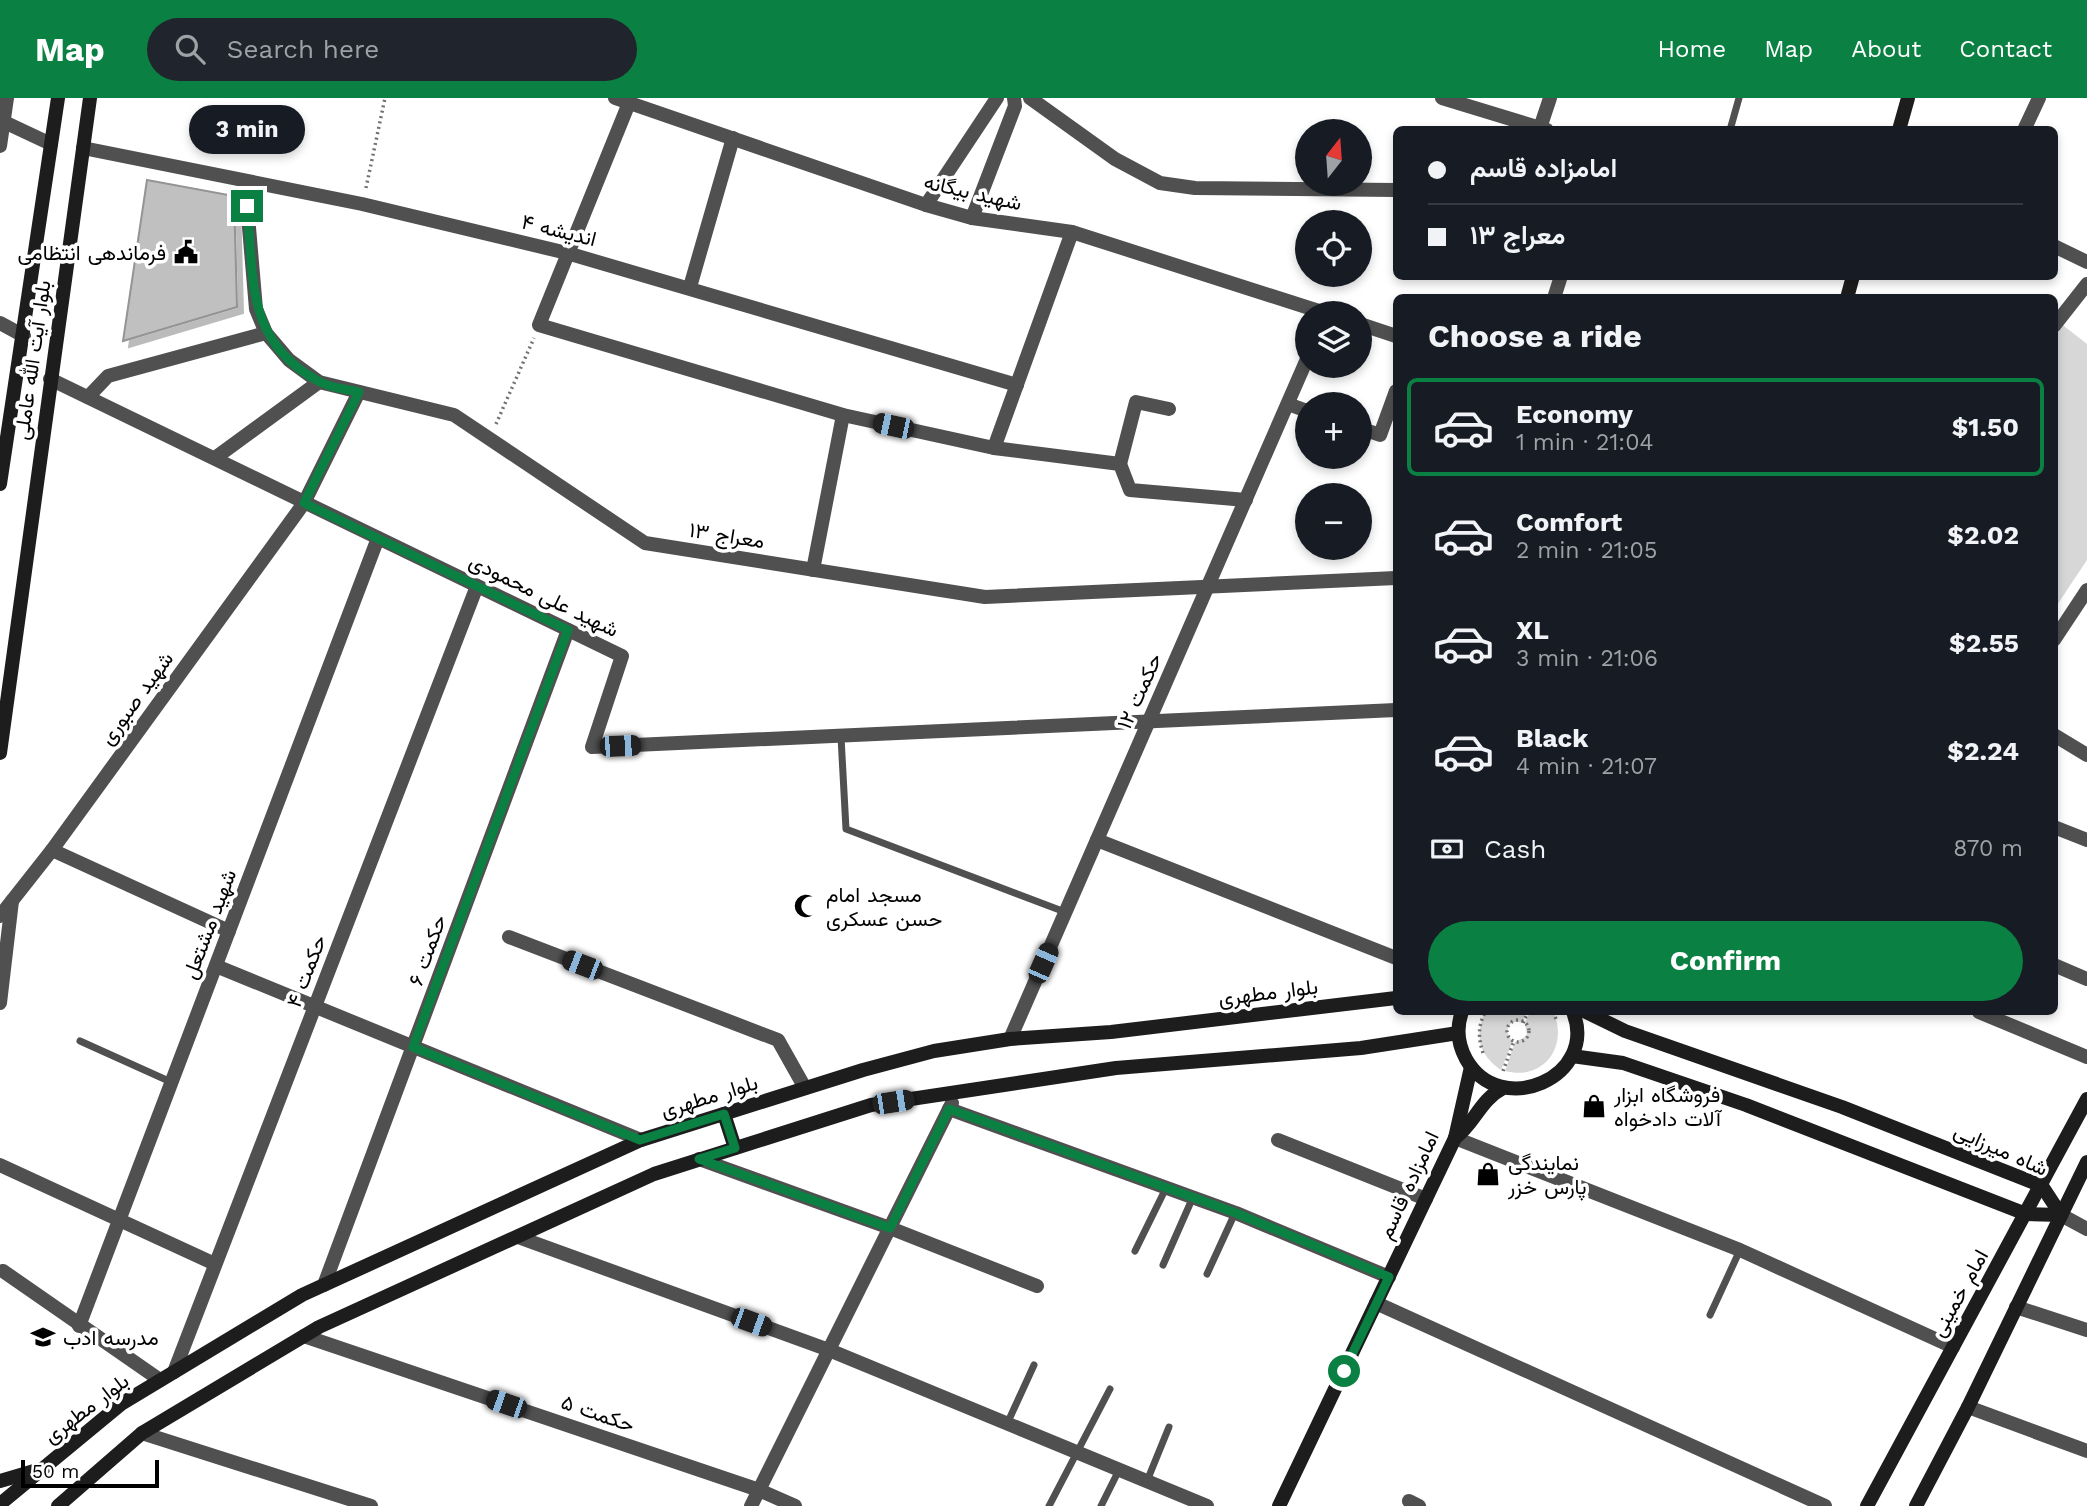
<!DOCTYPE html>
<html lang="en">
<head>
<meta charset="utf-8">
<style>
  :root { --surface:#171b24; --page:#20242c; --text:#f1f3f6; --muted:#9ea1a6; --line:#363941; --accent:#0b8043 }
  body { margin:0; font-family:"Work Sans",Vazirmatn,sans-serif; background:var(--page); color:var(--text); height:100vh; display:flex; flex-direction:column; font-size:26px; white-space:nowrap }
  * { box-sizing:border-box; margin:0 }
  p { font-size:23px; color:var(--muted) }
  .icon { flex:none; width:38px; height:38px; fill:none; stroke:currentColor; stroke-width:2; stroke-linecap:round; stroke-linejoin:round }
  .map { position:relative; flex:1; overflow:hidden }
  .details { position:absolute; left:1393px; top:196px; width:665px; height:721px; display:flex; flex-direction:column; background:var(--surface); border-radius:10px; box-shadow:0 4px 10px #0003 }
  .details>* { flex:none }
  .top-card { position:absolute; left:1393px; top:28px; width:665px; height:154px; border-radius:10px; box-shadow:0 4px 10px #0003; display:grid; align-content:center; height:154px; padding:0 35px; background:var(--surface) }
  .needle { width:46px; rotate:17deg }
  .controls { position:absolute; left:1295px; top:21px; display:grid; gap:14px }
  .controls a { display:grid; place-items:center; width:77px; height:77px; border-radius:50%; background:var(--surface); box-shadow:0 4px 10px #0003; font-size:35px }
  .scale { position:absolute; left:21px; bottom:18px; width:138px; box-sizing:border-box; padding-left:7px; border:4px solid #000; border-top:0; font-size:19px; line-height:24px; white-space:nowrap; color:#000; -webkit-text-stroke:5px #fff; paint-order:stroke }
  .end { position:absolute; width:32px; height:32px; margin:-16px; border:9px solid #0b8043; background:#fff; box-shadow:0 0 0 4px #fff }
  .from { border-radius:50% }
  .bubble { position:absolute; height:49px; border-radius:24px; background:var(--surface); box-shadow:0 4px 10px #0003; font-size:23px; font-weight:700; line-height:49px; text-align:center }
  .car { position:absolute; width:21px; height:42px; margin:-21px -10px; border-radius:9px; box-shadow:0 0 5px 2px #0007; background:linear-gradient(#222 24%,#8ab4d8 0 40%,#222 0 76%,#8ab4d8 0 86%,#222 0) }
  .top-card b { display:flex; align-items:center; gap:24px; height:66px; font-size:26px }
  .top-card b+b { border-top:2px solid var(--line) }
  .top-card i { width:18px; height:18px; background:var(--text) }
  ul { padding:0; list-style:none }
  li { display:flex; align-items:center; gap:21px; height:98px; margin:0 14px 10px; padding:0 21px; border:4px solid transparent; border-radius:10px }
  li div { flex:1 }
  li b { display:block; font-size:26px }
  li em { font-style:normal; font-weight:700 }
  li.selected { border-color:var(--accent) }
  li>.icon { width:63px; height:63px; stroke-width:1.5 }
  h2 { padding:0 35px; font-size:32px; line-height:84px }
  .pay { display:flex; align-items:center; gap:18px; height:77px; padding:0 35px; font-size:26px }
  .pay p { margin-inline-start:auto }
  .primary-button { display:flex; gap:14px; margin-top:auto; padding:14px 35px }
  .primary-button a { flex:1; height:80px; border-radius:42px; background:var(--accent); color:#fff; font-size:28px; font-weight:700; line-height:80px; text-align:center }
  header { display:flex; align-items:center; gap:42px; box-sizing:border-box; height:98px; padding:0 35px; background:var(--accent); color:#fff }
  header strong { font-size:33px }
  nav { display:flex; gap:38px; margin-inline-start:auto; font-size:24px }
  .search { width:490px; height:63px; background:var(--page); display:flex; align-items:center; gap:18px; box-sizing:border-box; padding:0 24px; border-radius:38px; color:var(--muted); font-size:26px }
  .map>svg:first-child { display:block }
  .green { fill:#d7d7d7 }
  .building { fill:#c0c0c0; stroke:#949494; stroke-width:2; filter:url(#shadow) }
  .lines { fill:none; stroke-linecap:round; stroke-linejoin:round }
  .path { stroke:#727272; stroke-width:3.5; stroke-dasharray:2 3.5; stroke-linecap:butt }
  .lane { stroke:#505050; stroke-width:7 }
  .street { stroke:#505050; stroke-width:14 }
  .secondary { stroke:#1d1d1d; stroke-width:14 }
  .route { stroke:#0b8043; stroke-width:9 }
  .labels { text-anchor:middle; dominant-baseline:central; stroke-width:7; stroke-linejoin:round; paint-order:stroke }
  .street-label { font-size:21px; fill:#000; stroke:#fff }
  .poi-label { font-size:21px; fill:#000; stroke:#fff; text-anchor:start }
</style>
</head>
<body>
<header>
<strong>Map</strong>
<div class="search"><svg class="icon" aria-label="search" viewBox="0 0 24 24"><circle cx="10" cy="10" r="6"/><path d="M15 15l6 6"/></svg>Search here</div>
<nav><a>Home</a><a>Map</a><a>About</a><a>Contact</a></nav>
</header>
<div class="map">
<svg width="2087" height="1408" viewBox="0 0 2087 1408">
  <defs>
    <filter id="shadow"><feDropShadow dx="6" dy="6" stdDeviation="0" flood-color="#0004"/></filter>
  </defs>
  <rect width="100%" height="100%" fill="#fff"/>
  <!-- green -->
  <g class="green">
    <path d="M2060,225l27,21v216l-32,48 -1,-277z"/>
    <path d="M1485,914h41l-4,10h-10c-6,6 -6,14 1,19l-12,29c-22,-15 -27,-34 -16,-58z"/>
    <path d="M1530,914l24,1c14,35 -11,68 -49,58l10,-29 12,-6 -2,-13z"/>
  </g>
  <!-- building -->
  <path class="building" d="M147,82l87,16 3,111 -114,34z"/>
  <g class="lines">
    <!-- path -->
    <g class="path">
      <path d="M366,90l19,-90"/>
      <path d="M496,326l38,-86"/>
      <path d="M1553,914l4,9"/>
      <circle cx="1518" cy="933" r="11"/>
      <path d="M1523,925l5,-11"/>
      <path d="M1483,955c-5,-16 -5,-26 2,-41"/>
      <path d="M1503,973l11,-30"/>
    </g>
    <!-- lane -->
    <g class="lane">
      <path d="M1730,32l9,-32"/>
      <path d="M841,639l5,92 219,83"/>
      <path d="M80,943l91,41"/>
      <path d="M1135,1153l31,-63"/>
      <path d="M1163,1167l30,-68"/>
      <path d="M1207,1176l28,-61"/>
      <path d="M1710,1217l30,-65"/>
      <path d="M1007,1326l27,-59"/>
      <path d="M1147,1383l22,-54"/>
      <path d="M1049,1408l61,-117"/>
      <path d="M1101,1408l18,-36"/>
    </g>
    <!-- street -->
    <g class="street">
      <path d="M615,0l311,107 46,13 100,14 253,81"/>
      <path d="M1030,0l85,61 45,24 35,5 201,2"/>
      <path d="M1442,0l105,32"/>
      <path d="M629,5l-90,222 304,90 151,33 126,16 10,26 116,10"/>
      <path d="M0,22l51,24"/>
      <path d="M1540,30l10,-30"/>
      <path d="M2024,32l15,-32"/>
      <path d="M0,48l7,-48"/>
      <path d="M83,50l279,56 205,49 450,132"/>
      <path d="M245,83l11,128 10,24 23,27 30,22 135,33 191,128 340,54 411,-19"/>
      <path d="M926,107l71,-107"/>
      <path d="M972,120l43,-112 -1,-8"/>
      <path d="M2054,148l33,16"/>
      <path d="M690,189l43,-149"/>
      <path d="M1554,200l7,-22"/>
      <path d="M0,225l24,13"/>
      <path d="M1360,226l36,12"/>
      <path d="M2054,228l33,-42"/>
      <path d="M50,281l572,277 -30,91 804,-37"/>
      <path d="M88,299l20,-21 158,-43"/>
      <path d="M1288,306l19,7"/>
      <path d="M1360,330l20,7 16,-44"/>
      <path d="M994,350l78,-216"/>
      <path d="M215,360l104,-76"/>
      <path d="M1120,366l16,-62 33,7"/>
      <path d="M813,472l30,-155"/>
      <path d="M2054,542l33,-50"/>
      <path d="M2054,637l33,20"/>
      <path d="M2054,729l33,13"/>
      <path d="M1097,742l299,118"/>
      <path d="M52,752l177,81"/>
      <path d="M0,818l52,-66 252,-347 55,-111"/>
      <path d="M509,839l269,103 27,48"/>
      <path d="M2054,867l33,14"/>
      <path d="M216,868l425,174"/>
      <path d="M0,905l12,-102"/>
      <path d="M1979,914l108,45"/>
      <path d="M1010,941l297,-680"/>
      <path d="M949,1011l287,104 153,64"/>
      <path d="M1455,1040l285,112 213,97"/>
      <path d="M1278,1042l148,59"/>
      <path d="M699,1061l191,69 147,58"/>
      <path d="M0,1067l215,99"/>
      <path d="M2061,1117l26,14"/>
      <path d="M518,1139l311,113 378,156"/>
      <path d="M3,1173l157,109"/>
      <path d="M324,1187l244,-655"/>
      <path d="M1376,1205l449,203"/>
      <path d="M2016,1209l71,23"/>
      <path d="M79,1228l299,-788"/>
      <path d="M304,1238l455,154 36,16"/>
      <path d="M174,1274l303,-786"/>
      <path d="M1968,1309l119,44"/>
      <path d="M142,1335l229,73"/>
      <path d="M1409,1403l10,5"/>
      <path d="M751,1408l201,-403"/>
    </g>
    <!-- secondary -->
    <g class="secondary">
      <path d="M1899,32l9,-32"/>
      <path d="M1847,200l6,-22"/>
      <path d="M0,386l58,-386"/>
      <path d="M0,655l90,-655"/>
      <path d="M1462,914c-6,16 -4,32 4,47 34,61 133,18 107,-47"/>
      <path d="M1586,914l39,19 217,76 200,79 19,29"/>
      <path d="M1572,958l51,7 123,42 280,109 35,1"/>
      <path d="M724,1016l11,34"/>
      <path d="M1455,1040c20,-15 25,-38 48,-50"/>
      <path d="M0,1383l34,-10"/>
      <path d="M0,1406l121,-100 181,-109 339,-155 222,-70 71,-19 76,-12 101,-7 285,-34"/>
      <path d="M58,1408l84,-73 177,-106 335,-153 217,-69 245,-37 245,-20 97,-15"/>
      <path d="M1279,1408l176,-368 16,-71"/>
      <path d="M1867,1408l220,-407"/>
      <path d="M1916,1408l52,-99 119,-245"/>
    </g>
  </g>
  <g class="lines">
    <!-- route -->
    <path class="route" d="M247,108c7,72 -2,135 71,175 11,7 28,8 41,11l-55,111 264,127 -155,417 227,93 84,-26 11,34 -36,11 191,69 59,-119 287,104 153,64 -45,94"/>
  </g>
  <!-- icons -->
  <defs>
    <g id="civic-bare" transform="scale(1.89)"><path d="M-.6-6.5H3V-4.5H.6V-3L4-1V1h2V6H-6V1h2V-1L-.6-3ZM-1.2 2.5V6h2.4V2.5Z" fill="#000" stroke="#fff" stroke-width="2.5" paint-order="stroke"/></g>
    <g id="mosque-bare" transform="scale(1.89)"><path d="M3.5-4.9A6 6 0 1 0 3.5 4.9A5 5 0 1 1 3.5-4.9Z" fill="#000" stroke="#fff" stroke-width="2.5" paint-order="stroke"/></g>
    <g id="shop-bare" transform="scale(1.89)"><path d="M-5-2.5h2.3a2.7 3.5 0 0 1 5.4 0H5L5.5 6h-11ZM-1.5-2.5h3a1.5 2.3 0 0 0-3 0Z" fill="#000" stroke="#fff" stroke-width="2.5" paint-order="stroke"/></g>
    <g id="school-bare" transform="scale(1.89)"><path d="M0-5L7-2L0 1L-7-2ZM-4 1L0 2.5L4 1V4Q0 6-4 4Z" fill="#000" stroke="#fff" stroke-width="2.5" paint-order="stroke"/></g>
  </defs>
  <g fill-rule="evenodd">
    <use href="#civic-bare" x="186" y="154"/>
    <use href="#mosque-bare" x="806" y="808"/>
    <use href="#shop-bare" x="1594" y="1008"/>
    <use href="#shop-bare" x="1488" y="1076"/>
    <use href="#school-bare" x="43" y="1239"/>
  </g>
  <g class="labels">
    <!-- street labels -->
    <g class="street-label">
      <text transform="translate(973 94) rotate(13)">شهید بیگانه</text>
      <text transform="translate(559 132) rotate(14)">اندیشه ۴</text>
      <text transform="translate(32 262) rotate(-82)">بلوار آیت‌ الله عاملی</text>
      <text transform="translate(727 437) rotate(9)">معراج ۱۳</text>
      <text transform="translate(544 497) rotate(26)">شهید علی محمودی</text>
      <text transform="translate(1139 593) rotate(-66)">حکمت ۱۲</text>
      <text transform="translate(136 600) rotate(-54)">شهید صبوری</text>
      <text transform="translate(209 826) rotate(-69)">شهید مشتعل</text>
      <text transform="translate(427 852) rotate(-70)">حکمت ۶</text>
      <text transform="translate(306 873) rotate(-69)">حکمت ۴</text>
      <text transform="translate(1268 894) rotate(-7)">بلوار مطهری</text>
      <text transform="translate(709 998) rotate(-17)">بلوار مطهری</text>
      <text transform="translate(2001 1051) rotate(24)">شاه میرزایی</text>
      <text transform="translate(1408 1087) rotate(-65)">امامزاده قاسم</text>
      <text transform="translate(1959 1195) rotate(-61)">امام خمینی</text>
      <text transform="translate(86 1310) rotate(-37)">بلوار مطهری</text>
      <text transform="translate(598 1315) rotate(19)">حکمت ۵</text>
    </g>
    <!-- poi labels -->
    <g class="poi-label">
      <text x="166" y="154" text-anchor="end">فرماندهی انتظامی</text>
      <text x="826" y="796">مسجد امام<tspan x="826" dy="24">حسن عسکری</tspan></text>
      <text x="1614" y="996">فروشگاه ابزار<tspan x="1614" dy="24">آلات دادخواه</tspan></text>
      <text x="1508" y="1064">نمایندگی<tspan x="1508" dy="24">پارس خزر</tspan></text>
      <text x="63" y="1239">مدرسه ادب</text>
    </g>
  </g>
</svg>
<div class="controls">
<a><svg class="needle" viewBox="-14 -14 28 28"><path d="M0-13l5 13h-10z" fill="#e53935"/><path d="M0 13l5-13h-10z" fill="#9ea1a6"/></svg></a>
<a><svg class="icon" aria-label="locate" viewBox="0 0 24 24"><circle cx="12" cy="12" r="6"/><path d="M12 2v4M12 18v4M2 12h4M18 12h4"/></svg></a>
<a><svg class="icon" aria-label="layers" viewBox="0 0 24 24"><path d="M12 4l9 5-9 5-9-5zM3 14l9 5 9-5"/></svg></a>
<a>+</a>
<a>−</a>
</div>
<div class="scale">50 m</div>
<i class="end from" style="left:1344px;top:1273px"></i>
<i class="end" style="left:247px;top:108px"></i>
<div class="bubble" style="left:189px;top:7px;width:116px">3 min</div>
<i class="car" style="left:893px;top:328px;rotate:282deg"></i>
<i class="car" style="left:620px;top:648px;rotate:88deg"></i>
<i class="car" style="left:1043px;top:865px;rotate:24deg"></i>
<i class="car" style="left:582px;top:867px;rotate:291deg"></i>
<i class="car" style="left:893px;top:1004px;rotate:81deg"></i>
<i class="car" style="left:751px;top:1224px;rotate:110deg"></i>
<i class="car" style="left:506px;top:1306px;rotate:289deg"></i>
<div class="top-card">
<b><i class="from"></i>امامزاده قاسم</b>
<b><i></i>معراج ۱۳</b>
</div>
<section class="details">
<h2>Choose a ride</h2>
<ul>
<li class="selected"><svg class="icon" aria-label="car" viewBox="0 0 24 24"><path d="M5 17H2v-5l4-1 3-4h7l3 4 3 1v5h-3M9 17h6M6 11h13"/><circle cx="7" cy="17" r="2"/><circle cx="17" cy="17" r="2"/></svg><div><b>Economy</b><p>1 min · 21:04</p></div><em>$1.50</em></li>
<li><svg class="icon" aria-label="car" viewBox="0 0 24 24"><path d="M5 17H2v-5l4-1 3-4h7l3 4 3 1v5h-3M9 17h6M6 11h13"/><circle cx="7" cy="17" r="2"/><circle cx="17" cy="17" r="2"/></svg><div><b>Comfort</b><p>2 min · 21:05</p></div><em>$2.02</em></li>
<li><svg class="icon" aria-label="car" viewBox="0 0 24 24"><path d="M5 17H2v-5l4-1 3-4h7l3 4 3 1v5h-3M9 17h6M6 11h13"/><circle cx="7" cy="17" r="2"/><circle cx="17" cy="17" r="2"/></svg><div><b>XL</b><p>3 min · 21:06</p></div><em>$2.55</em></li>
<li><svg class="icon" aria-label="car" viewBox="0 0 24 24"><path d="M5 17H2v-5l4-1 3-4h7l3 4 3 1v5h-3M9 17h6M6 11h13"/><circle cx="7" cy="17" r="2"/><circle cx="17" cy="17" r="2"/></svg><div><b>Black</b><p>4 min · 21:07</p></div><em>$2.24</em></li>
</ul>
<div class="pay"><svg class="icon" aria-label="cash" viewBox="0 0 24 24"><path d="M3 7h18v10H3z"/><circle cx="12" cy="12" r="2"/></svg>Cash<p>870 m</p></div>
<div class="primary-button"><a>Confirm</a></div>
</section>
</div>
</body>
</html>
